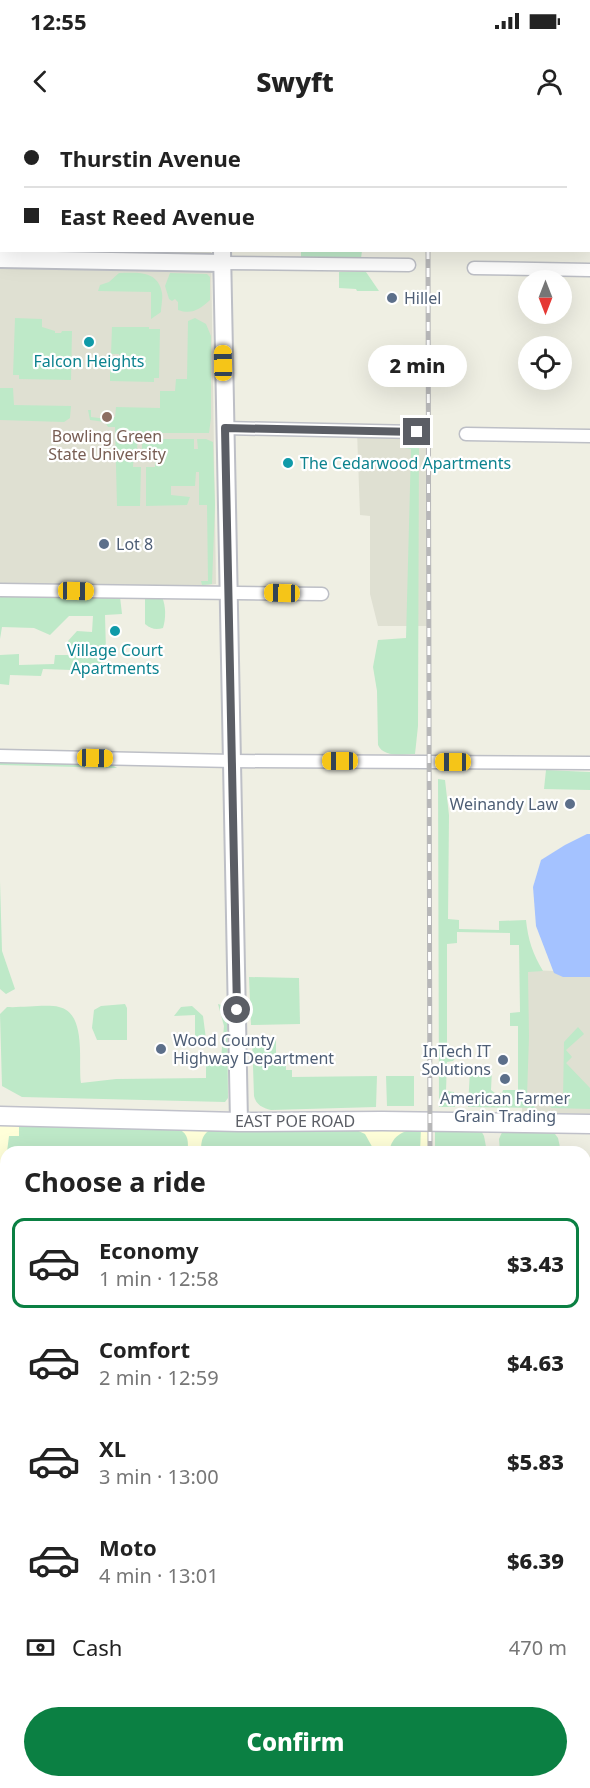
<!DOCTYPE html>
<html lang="en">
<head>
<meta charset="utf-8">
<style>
  :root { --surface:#fff; --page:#f2f2f2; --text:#222; --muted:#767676; --line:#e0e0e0; --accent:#0b8043 }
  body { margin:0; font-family:"Noto Sans",sans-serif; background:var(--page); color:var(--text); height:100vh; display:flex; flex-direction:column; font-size:22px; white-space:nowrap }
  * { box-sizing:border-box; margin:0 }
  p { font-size:20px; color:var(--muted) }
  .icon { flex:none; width:33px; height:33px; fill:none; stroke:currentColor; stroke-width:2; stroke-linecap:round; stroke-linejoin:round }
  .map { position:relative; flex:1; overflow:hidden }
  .sheet { position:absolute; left:0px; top:1026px; width:591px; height:642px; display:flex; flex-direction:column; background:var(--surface); border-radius:18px 18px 0 0; box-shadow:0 6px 24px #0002 }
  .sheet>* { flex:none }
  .hud { position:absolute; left:0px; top:0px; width:591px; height:132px; box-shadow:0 6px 24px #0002; display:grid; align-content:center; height:132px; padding:0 24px; background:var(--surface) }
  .needle { width:39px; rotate:180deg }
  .controls { position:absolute; left:518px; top:150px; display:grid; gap:12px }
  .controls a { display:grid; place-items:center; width:54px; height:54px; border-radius:50%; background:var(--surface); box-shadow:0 6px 24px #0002; font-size:30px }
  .end { position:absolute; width:27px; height:27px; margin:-14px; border:8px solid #5b5e65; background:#fff; box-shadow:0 0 0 3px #fff }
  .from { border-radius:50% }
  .bubble { position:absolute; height:42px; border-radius:21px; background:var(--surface); box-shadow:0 6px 24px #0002; font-size:20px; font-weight:800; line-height:42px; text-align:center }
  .car { position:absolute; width:18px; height:36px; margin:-18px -9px; border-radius:8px; box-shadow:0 0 4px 2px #0007; background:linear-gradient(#f5c518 24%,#345 0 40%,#f5c518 0 76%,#345 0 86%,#f5c518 0) }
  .hud b { display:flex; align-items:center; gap:21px; height:57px; font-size:22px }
  .hud b+b { border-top:2px solid var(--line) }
  .hud i { width:15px; height:15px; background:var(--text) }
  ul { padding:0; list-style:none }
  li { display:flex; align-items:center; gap:18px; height:90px; margin:0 12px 9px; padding:0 12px; border:3px solid transparent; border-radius:12px }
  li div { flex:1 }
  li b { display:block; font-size:22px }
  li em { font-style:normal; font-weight:800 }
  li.on { border-color:var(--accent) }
  li>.icon { width:54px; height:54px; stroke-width:1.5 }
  h2 { padding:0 24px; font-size:27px; line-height:72px }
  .pay { display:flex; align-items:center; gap:15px; height:66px; padding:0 24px; font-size:22px }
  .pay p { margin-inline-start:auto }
  .action { display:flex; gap:12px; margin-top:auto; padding:12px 24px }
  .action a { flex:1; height:69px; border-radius:36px; background:var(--accent); color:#fff; font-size:24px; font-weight:800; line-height:69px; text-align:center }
  .status { display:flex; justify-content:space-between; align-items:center; height:42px; padding:0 30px; background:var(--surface); direction:ltr }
  .status svg { height:16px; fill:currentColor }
  header { display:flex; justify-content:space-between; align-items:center; height:78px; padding:0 24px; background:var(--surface); font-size:27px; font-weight:800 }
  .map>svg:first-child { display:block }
  .commercial { fill:#ffffd9 }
  .education { fill:#dfe0d2 }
  .green { fill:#bee9c8 }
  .water { fill:#a4c2ff }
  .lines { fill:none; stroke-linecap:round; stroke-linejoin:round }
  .minor-casing { stroke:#bdbfc6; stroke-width:15 }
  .tertiary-casing { stroke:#bdbfc6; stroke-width:20 }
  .secondary-casing { stroke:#c0c1ca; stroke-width:21 }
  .minor { stroke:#fff; stroke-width:12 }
  .tertiary { stroke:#fff; stroke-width:16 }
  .secondary { stroke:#fff; stroke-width:18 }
  .rail-casing { stroke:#b7b7b8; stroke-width:5 }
  .rail { stroke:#fff; stroke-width:3; stroke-dasharray:9; stroke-linecap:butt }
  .route { stroke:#5b5e65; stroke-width:8 }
  .service-dot { fill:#5c6f8a; stroke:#fff; stroke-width:2 }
  .culture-dot { fill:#0f9aa8; stroke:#fff; stroke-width:2 }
  .education-dot { fill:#8d6e63; stroke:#fff; stroke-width:2 }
  .labels { text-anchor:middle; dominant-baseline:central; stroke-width:4.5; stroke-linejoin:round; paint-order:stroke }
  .service-label { font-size:16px; fill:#4e5e75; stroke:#fff; text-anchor:start }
  .culture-label { font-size:16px; fill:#0d838f; stroke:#fff }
  .education-label { font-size:16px; fill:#785e54; stroke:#fff }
  .street-label { font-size:16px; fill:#5b5e65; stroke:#fff }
</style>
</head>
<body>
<div class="status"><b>12:55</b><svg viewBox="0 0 49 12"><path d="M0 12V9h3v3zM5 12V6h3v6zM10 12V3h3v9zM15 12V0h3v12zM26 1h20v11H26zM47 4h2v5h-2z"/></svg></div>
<header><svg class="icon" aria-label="back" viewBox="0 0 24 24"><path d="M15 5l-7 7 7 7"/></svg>Swyft<svg class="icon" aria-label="person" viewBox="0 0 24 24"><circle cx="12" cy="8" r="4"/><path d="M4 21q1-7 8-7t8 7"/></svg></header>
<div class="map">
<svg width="590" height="1668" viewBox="0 0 590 1668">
  <rect width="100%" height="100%" fill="#efefe3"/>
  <!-- commercial -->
  <path class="commercial" d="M0,996l430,6v30h-424v630h32l-38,1z"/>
  <!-- education -->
  <g class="education">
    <path d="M0,0h209l-207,2v128l209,1 5,333 -17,2 -199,-3z"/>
    <path d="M357,311l71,1 1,194h-51l-8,-32v-78l-10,-1z"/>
    <path d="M525,850l65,2v146l-68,-1z"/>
  </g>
  <!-- green -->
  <g class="green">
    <path d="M301,131v-1l61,1 -1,7h-60z"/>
    <path d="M339,152h27l13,19h-22l-1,-2 -17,-1z"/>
    <path d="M119,153c18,0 39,-3 43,20 1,6 -1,13 -1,19l-10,7v-27l-53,-1 2,-6 9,-3z"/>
    <path d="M170,153l37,1 3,3v23c-10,9 -18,15 -32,10v-8l-3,-3 -3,2 -3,-2 -4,-13z"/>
    <path d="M15,198l27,1v8l13,4v2h6l1,-2h10l-1,49 -52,-1v-4h-6z"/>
    <path d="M195,198l11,6 5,12v82l-2,15h-71l-1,17h-3l-1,17h8l-1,39h-23l-2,-79h-7l-3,-5 -15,-2 -2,-10h3v7l16,2v-2h8l1,-10 44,1v-17h15l1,-12h11l1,-58z"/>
    <path d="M112,207h37v2h11l-1,49h-5v4l-44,-1v-12l16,-2v-2l-17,-2v-4l10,-1v-4h-8z"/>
    <path d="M0,268h13l1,17 57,1 -1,12 -6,4 -64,-2z"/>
    <path d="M404,317l15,3 -1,286 -3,28c-12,0 -31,4 -37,-9l-1,-54 -4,-24 5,-27 28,-2 5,-189 -7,-1z"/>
    <path d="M142,319h52v10h4l-1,-10h9l7,3 2,63 -3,79 -10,1 -1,-4h7l-1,-76h-8v-33h-3l-1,14h-24v9l19,2 -3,8 -41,1v-39h9l1,-16 -14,-1z"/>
    <path d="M147,476l15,1c4,9 4,21 1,31 -7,2 -12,1 -18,-4v-25z"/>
    <path d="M0,477h120l2,17 -17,1 1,36 -6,20 -57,-2 -2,7 -31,-1 -1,10 -9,-1v-29l19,-1v11l35,-1 1,-9h13v-14l9,-10 15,1 1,-16h-24l-19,19 -16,-7 -32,-1 -2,12z"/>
    <path d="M0,641l109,2 8,5 -117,-3z"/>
    <path d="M546,650l44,2v18l-46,-1z"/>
    <path d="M438,659l7,1 4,35 -1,104 11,1v9l40,1v-9l27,-1c2,20 7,34 17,51l-15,1 1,65 -2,59h7l1,12 -67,-1 2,-37 22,-1 -1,21 4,3h7l1,-3h15v-64h-8v-13l10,-1 -1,-67h-9v-12l-53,-1v11l-10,1v107h6l4,5 -4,5 -6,1 -1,29 8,1 1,15h-16z"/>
    <path d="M0,761l2,70 13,38 -9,5 -6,-5z"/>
    <path d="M249,857l50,1 1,46 -49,1z"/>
    <path d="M125,884l2,4v32h-30l-5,-12 2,-18 7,-4z"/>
    <path d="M218,884l9,3 1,91 -3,4 -203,-5 -20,-11 -2,-72 7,-7c14,1 40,-3 52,0 28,6 19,55 22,76l35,-4 90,-1v-20h15l3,-32z"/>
    <path d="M192,886l11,10 3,23h-11v-24l-21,1 7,-9z"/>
    <path d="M578,907l6,7 -18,16 6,7 -6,6 24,25v21l-39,-1 -1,-7 13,-3 1,-56z"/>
    <path d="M252,917h24v25l10,-1v9h6v7l85,-1 -1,31 -105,3c-8,-2 -15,-5 -17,-14z"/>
    <path d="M386,956h28v30h-27z"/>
    <path d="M28,1004l148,4c13,5 12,12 12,24h-181l2,-16h10v-9z"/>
    <path d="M435,1007l45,2 4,7 3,16h-52z"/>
    <path d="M213,1008l141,1 11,5 10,18h-174c0,-12 1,-18 12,-24z"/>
    <path d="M421,1008l-1,24h-31c3,-18 16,-22 32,-24z"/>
    <path d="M503,1010h49l6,8 3,14h-61l-1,-13z"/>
    <path d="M0,1115l6,24v101h-6z"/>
    <rect x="585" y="1402" width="5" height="148"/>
  </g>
  <!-- water -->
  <path class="water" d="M587,714h3v143h-27l-9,-4 -18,-47 -3,-39 8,-27 24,-15z"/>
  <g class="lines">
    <!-- minor casing -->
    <g class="minor-casing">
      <g id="minor">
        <path d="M0,12h2"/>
        <path d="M222,143l187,2"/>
        <path d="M474,148l116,2"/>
        <path d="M225,308l192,4"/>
        <path d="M466,314l124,2"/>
        <path d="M0,470l322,4"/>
        <path d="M0,636l232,5 358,2"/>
        <path d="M585,1337h5"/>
        <path d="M585,1605l5,1"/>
      </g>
    </g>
    <!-- tertiary casing -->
    <g class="tertiary-casing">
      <g id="tertiary">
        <path d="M219,0v2"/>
        <path d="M222,130l17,872"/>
        <path d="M0,139l222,4"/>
        <path d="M0,1058l6,34"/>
        <path d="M243,1662l1,6"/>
      </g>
    </g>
    <!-- secondary casing -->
    <g class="secondary-casing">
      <path id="secondary" d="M0,996l239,6 143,-1 208,3"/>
    </g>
    <!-- minor -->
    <use href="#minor" class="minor"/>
    <!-- tertiary -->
    <use href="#tertiary" class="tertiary"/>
    <!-- secondary -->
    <use href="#secondary" class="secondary"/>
    <!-- rail casing -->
    <g class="rail-casing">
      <g id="rail">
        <path d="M428,0v2"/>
        <path d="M428,130l2,902"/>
        <path d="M430,1668v-6"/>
      </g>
    </g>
    <!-- rail -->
    <use href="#rail" class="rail"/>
  </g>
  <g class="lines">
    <!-- route -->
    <path class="route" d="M237,890l-12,-582 192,4"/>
  </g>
  <!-- markers -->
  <g class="service-dot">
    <circle cx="392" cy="178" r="6"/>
    <circle cx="104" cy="424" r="6"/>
    <circle cx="570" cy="684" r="6"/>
    <circle cx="161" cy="929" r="6"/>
    <circle cx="503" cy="940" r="6"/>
    <circle cx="505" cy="959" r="6"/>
  </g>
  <g class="culture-dot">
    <circle cx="89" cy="222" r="6"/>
    <circle cx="288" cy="343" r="6"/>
    <circle cx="115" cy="511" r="6"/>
  </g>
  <circle class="education-dot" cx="107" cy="297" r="6"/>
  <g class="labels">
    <!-- service labels -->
    <g class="service-label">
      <text x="404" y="178">Hillel</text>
      <text x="116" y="424">Lot 8</text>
      <text x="558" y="684" text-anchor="end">Weinandy Law</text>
      <text x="173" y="920">Wood County<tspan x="173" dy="18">Highway Department</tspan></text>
      <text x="491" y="931" text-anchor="end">InTech IT<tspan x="491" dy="18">Solutions</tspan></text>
      <text x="505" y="978" text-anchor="middle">American Farmer<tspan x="505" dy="18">Grain Trading</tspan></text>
    </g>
    <!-- culture labels -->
    <g class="culture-label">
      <text x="89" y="241">Falcon Heights</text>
      <text x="300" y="343" text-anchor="start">The Cedarwood Apartments</text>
      <text x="115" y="530">Village Court<tspan x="115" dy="18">Apartments</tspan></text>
    </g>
    <!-- education labels -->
    <g class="education-label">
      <text x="107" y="316">Bowling Green<tspan x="107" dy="18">State University</tspan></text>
    </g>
    <!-- street labels -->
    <g class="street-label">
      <text x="295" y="1001">EAST POE ROAD</text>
    </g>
  </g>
</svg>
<div class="controls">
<a><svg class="needle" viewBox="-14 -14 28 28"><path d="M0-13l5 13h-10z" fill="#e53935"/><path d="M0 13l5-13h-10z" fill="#767676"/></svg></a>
<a><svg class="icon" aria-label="locate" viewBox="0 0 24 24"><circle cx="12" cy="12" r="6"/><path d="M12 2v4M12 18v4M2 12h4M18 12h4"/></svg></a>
</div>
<i class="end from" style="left:237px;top:890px"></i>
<i class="end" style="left:417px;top:312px"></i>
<div class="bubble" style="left:368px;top:225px;width:99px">2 min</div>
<i class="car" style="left:223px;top:243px;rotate:359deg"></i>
<i class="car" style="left:76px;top:471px;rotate:91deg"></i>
<i class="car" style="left:282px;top:473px;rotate:271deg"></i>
<i class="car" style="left:95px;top:638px;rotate:91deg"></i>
<i class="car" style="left:340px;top:641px;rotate:270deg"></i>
<i class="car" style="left:453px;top:642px;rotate:270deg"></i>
<div class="hud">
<b><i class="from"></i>Thurstin Avenue</b>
<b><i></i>East Reed Avenue</b>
</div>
<section class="sheet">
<h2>Choose a ride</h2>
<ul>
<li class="on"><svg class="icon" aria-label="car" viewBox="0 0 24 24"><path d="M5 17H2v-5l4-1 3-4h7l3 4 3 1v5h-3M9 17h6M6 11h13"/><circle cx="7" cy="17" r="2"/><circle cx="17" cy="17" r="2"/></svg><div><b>Economy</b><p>1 min · 12:58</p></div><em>$3.43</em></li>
<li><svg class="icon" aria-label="car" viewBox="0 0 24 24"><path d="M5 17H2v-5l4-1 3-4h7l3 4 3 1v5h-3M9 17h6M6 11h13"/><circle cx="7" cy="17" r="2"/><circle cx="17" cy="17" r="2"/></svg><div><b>Comfort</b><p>2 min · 12:59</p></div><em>$4.63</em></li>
<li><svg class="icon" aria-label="car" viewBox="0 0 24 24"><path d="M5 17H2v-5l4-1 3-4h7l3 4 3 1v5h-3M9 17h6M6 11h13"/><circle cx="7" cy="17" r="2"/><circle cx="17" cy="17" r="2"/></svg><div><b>XL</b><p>3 min · 13:00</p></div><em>$5.83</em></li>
<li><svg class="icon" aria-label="car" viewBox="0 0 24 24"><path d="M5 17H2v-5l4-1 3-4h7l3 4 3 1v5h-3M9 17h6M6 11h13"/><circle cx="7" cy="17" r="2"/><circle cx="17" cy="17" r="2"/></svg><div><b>Moto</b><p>4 min · 13:01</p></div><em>$6.39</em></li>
</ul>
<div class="pay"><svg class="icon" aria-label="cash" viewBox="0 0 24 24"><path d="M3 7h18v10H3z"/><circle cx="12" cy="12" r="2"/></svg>Cash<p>470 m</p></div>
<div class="action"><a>Confirm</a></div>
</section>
</div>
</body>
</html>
